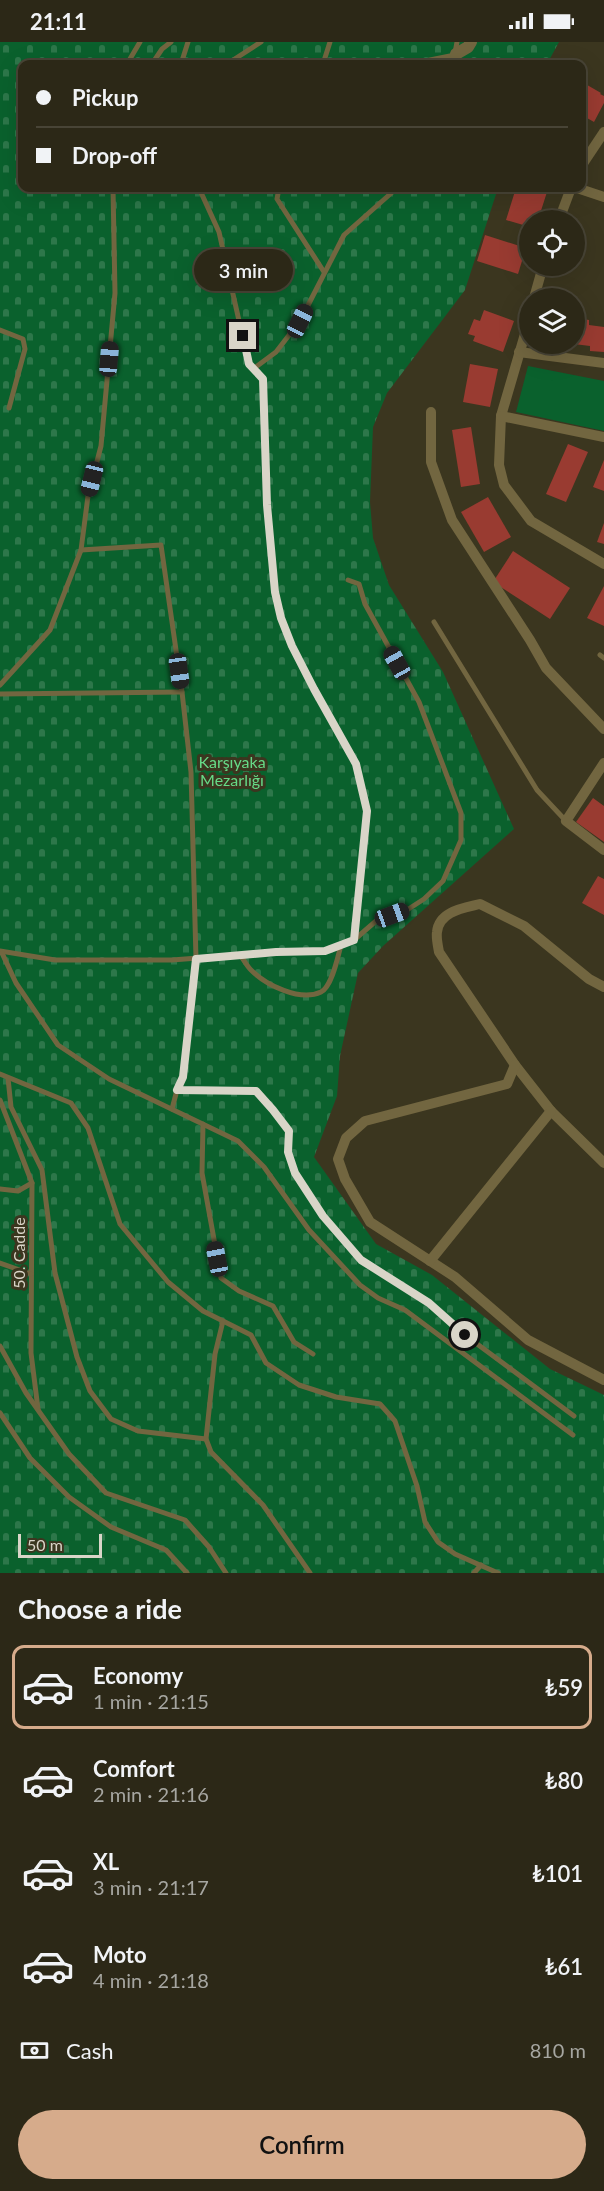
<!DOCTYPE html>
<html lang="en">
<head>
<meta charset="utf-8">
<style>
  :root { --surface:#2c2817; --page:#383424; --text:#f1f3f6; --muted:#a6a6a1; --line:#484436; --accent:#d6ab8b }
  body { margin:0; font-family:Lato,sans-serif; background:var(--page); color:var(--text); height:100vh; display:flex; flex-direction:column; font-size:22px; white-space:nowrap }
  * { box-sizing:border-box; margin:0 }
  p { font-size:20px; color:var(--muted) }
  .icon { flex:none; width:33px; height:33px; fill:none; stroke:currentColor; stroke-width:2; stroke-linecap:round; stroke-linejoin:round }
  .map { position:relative; height:1531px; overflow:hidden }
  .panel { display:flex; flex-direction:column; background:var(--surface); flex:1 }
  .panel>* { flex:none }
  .guide { position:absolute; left:18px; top:18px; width:568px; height:132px; border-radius:12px; box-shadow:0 6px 24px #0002,0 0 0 2px var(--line); display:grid; align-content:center; height:132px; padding:0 18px; background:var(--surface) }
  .tools { position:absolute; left:519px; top:168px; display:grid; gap:12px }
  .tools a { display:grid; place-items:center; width:66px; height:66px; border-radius:50%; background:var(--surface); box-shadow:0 6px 24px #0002,0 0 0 2px var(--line); font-size:30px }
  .scale { position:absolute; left:18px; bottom:15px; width:84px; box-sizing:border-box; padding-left:6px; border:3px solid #d9d5c8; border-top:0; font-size:16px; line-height:21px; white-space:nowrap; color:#d9d5c8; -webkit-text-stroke:4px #3b361f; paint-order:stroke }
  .end { position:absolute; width:27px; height:27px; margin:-14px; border:8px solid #d9d5c8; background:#111; box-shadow:0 0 0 3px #111 }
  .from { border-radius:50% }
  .bubble { position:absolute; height:42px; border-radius:21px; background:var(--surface); box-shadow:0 6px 24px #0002,0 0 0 2px var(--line); font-size:20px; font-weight:600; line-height:42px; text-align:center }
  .car { position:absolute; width:18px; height:36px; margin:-18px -9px; border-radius:8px; box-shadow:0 0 4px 2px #0007; background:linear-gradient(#222 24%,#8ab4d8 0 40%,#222 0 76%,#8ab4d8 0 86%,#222 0) }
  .guide b { display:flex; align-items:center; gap:21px; height:57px; font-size:22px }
  .guide b+b { border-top:2px solid var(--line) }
  .guide i { width:15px; height:15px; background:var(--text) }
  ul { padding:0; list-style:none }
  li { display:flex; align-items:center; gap:18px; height:84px; margin:0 12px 9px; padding:0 6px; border:3px solid transparent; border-radius:12px }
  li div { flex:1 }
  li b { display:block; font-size:22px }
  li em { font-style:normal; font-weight:600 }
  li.active { border-color:var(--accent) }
  li>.icon { width:54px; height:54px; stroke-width:1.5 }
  h2 { padding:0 18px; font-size:27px; line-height:72px }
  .pay { display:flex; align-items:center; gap:15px; height:66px; padding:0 18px; font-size:22px }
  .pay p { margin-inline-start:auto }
  .button { display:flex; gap:12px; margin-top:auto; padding:12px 18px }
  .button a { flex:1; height:69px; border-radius:36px; background:var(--accent); color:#111; font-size:24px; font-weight:600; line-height:69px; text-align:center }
  .status { display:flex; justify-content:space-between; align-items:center; height:42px; padding:0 30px; background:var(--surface); direction:ltr }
  .status svg { height:16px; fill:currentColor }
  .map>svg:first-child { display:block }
  .cemetery { fill:url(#cemetery-stones) }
  .park { fill:#0a612d }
  .building { fill:#993b31 }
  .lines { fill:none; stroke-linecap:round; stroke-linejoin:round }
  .service { stroke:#726640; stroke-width:5 }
  .minor { stroke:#726640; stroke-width:10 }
  .tertiary { stroke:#726640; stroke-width:12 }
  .route { stroke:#d9d5c8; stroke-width:8 }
  .labels { text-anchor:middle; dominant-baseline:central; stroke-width:6; stroke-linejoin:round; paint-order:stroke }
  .park-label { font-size:16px; fill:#66da87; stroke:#3b361f }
  .street-label { font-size:16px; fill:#d9d5c8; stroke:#3b361f }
</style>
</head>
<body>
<div class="status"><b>21:11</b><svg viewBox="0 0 49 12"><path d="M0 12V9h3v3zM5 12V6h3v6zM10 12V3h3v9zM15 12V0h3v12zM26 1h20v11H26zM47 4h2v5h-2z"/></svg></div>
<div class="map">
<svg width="604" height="1531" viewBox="0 0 604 1531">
  <defs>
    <pattern id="cemetery-stones" width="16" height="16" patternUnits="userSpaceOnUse" patternTransform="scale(1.5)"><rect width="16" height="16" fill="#0a612d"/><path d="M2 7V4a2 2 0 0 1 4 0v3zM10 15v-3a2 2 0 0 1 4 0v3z" fill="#2d774a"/></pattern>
  </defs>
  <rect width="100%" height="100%" fill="#3b361f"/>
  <!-- cemetery -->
  <path class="cemetery" d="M0,0h559l-12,22h-525v124h476l-33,102 -78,103 -14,34 -3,75 3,36 16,47 54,87 71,157 -131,117 -25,27 -18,83 -3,40 -23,61 62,87 56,31 118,94 54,26v178h-604z"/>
  <!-- park -->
  <path class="park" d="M528,324l76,15v50l-88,-19z"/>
  <!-- building -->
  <g class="building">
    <path d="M582,40l19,11 -1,1 4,2v7l-10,19 -7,-4 -5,11z"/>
    <path d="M516,146h14l17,4 -9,28h-8v7l-24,-7z"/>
    <path d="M485,193l41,13 -8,26 -41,-13z"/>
    <path d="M484,268l30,11 -11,31 -30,-11 2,-5 -7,-2 6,-15 6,2z"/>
    <path d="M577,276l12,2v5l15,2v25l-14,-1v-5l-16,-2v-21h2z"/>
    <path d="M470,322l28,5 -8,38 -27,-5z"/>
    <path d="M471,385l9,57 -19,3 -9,-57z"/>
    <path d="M568,402l20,8 -22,50 -20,-8z"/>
    <path d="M604,418v31l-11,-4z"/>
    <path d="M488,455l23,40 -27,15 -23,-40z"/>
    <path d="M604,481v21l-7,-2z"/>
    <path d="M513,509l57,37 -20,31 -57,-37z"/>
    <path d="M604,544v40l-17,-8z"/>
    <path d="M593,756l11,8v36l-28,-20z"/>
    <path d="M598,834l6,3v36l-22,-12z"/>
  </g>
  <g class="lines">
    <!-- service -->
    <g class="service">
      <path d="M127,22l13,-22"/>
      <path d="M152,22l10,-15 9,-7"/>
      <path d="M181,22l7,-22"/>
      <path d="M227,22l34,-22"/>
      <path d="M323,22l7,-22"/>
      <path d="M410,22l45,-9"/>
      <path d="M453,22l4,-22"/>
      <path d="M279,146l-2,11 47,73"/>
      <path d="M0,288l23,9 2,10 -16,59"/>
      <path d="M253,327l23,-17 24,-31 44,-86 53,-47"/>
      <path d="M81,508l80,-5 21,147 9,80 5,187 -13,118 -6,13 -5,19"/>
      <path d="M348,538l11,4 6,20 54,98 42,111v27l-18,41 -19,18 -17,11 -31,11 -22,19"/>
      <path d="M434,580l103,168 29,31"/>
      <path d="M600,613l4,3"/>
      <path d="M0,643l50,-55 31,-80 7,-54 13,-50 14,-153 -2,-105"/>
      <path d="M0,652l182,-2"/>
      <path d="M0,909l55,9h117l104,-8 49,-1 29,-11 13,-129 -11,-47 -42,-75 -22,-43 -11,-28 -6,-25 -8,-88 -4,-126 -14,-14 -30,-133 -20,-44"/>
      <path d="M2,911l14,30 42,62 51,34 129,62 26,26 45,63 51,55 18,13 27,12 168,125"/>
      <path d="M240,913c4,5 7,11 11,15 15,15 49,32 70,22 11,-5 17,-36 20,-47"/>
      <path d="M0,1032l71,29 17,25 32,96 48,58 35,29 48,24 15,28 33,22 37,12 44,7 15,17 22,65 8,36 13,20 17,12 43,19"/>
      <path d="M8,1036l3,29 31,63 13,103 22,84 13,34 21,28 27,12 68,8"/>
      <path d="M177,1048l79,1 17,19 16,21 -1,21 7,21 28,43 38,44 68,43 36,32 109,81"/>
      <path d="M0,1058l32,83 -1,170 7,56"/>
      <path d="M203,1082l-1,49 19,105 18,13 34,15 21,36 19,12"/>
      <path d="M0,1147l18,2 14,-8"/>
      <path d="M0,1221l31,11"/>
      <path d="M223,1279l-8,33 -9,85 5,13 52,53 47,68"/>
      <path d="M0,1304l26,47 43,61 37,39 79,27 24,27 17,26"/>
      <path d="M0,1371l30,45 39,39 42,30 55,23 21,23"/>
      <path d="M474,1531l7,-8"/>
    </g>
    <!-- minor -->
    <g class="minor">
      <path d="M582,123l22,-33"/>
      <path d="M577,146l27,9"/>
      <path d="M559,178l12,-32"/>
      <path d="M534,256l9,-32"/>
      <path d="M530,275l-29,99 -2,49 5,20 27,36 73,43"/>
      <path d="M519,310l85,11"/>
      <path d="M431,370v50l21,58 78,120 16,28 58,61"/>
      <path d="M501,374l103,21"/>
      <path d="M604,721l-38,58 38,29"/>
      <path d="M604,945l-15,-8 -65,-53 -44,-22c-16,4 -41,7 -43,28 -1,6 1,14 2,20l76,113 36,46 53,52"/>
      <path d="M515,1023l-8,19 -142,37 -19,17 -8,21 7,20 25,43 85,55 73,63 76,40"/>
      <path d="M430,1219l121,-150"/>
    </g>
    <!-- tertiary -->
    <path class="tertiary" d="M456,12l12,-7 3,-5"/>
  </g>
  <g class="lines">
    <!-- route -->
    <path class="route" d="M243,294l6,28 14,15 4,126 8,87 6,26 11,28 22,43 42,75 11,47 -13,129 -29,11 -49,1 -80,7 -13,118 -6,13 79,1 17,19 16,21 -1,21 7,21 28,43 38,44 68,43 36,32"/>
  </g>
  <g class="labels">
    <!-- park labels -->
    <g class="park-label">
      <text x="232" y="719">Karşıyaka<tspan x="232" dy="18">Mezarlığı</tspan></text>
    </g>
    <!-- street labels -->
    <g class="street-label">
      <text transform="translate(18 1211) rotate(-90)">50. Cadde</text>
    </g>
  </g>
</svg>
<div class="tools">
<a><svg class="icon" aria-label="locate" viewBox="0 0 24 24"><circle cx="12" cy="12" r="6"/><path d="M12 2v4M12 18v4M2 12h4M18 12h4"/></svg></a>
<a><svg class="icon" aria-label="layers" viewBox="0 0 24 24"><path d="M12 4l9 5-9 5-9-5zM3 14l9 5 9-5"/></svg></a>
</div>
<div class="scale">50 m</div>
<i class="end from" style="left:465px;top:1293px"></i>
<i class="end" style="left:243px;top:294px"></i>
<div class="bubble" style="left:194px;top:207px;width:99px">3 min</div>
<i class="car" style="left:300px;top:279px;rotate:26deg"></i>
<i class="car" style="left:109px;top:317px;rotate:5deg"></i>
<i class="car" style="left:92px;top:437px;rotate:194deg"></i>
<i class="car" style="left:397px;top:621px;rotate:331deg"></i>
<i class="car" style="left:179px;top:629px;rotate:172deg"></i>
<i class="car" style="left:392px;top:873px;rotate:70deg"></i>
<i class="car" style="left:217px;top:1217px;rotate:349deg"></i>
<div class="guide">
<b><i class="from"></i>Pickup</b>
<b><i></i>Drop-off</b>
</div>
</div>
<section class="panel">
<h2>Choose a ride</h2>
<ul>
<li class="active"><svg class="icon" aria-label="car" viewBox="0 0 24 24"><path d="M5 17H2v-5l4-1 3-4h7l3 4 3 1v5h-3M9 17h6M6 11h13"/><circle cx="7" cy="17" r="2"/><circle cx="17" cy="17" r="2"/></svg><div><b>Economy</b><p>1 min · 21:15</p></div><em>₺59</em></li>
<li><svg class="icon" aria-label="car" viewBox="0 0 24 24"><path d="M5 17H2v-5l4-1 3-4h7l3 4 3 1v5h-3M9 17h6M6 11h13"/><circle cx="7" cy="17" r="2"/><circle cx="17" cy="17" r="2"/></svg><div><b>Comfort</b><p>2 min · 21:16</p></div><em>₺80</em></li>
<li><svg class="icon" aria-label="car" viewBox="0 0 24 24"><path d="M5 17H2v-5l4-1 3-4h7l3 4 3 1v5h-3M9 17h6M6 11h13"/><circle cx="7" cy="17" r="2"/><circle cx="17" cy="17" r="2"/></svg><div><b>XL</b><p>3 min · 21:17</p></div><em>₺101</em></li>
<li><svg class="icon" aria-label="car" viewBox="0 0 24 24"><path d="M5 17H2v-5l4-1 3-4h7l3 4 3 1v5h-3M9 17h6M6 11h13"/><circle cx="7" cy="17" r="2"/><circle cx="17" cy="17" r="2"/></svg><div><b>Moto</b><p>4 min · 21:18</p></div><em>₺61</em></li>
</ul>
<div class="pay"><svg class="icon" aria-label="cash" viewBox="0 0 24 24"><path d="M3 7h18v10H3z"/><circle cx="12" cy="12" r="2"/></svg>Cash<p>810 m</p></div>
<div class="button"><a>Confirm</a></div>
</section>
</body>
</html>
